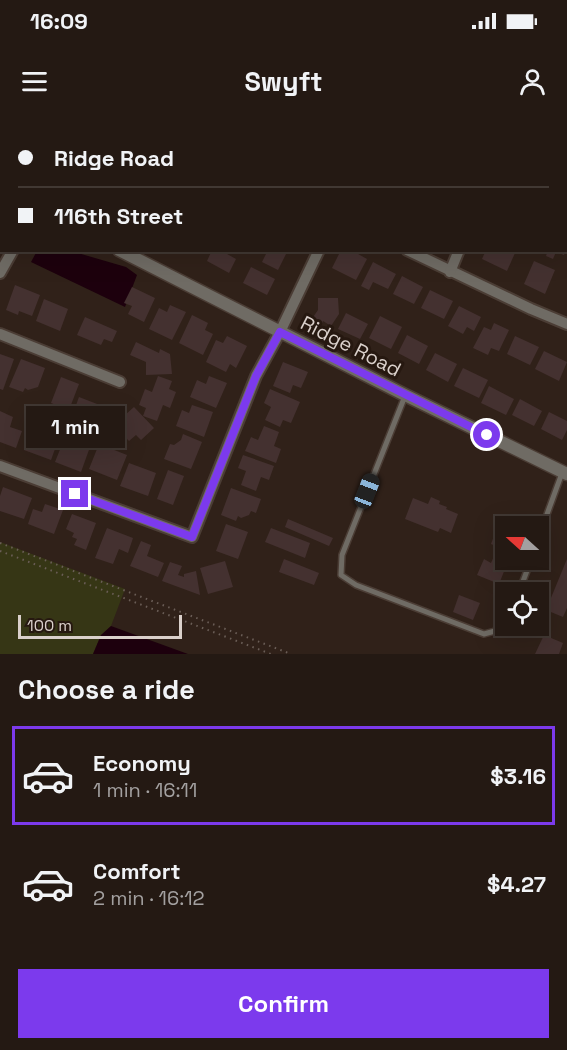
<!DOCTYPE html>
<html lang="en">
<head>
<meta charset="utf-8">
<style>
  :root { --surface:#241913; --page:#302621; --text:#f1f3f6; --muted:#a3a0a0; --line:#413833; --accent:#7c3aed }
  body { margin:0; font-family:"Space Grotesk",sans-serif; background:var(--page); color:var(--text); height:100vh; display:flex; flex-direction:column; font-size:22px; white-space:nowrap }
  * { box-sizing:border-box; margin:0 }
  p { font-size:20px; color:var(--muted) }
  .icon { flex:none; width:33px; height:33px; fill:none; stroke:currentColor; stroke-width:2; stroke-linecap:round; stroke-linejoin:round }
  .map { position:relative; height:534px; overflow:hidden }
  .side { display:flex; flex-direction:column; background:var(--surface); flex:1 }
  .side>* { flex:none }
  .guide { position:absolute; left:0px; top:0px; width:567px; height:132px; box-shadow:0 6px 24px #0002,0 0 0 2px var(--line); display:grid; align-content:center; height:132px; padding:0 18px; background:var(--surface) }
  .needle { width:39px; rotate:291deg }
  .fabs { position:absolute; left:495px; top:396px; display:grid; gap:12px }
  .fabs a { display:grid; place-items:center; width:54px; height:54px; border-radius:0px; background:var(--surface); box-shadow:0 6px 24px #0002,0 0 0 2px var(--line); font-size:30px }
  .scale { position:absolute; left:18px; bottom:15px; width:164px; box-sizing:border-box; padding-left:6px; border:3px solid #dad0cb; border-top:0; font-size:16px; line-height:21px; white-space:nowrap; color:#dad0cb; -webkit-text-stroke:4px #261810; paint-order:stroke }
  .end { position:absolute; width:27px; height:27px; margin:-14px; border:8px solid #7c3aed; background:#fff; box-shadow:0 0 0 3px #fff }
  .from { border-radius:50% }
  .bubble { position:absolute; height:42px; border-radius:0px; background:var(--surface); box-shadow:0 6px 24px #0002,0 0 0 2px var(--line); font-size:20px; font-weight:600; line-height:42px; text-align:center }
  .car { position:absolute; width:18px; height:36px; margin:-18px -9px; border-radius:8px; box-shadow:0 0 4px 2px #0007; background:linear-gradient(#222 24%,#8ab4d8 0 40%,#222 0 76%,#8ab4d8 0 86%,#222 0) }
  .guide b { display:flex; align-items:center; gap:21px; height:57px; font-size:22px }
  .guide b+b { border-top:2px solid var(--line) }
  .guide i { width:15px; height:15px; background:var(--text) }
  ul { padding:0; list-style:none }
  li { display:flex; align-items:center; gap:18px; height:99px; margin:0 12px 9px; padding:0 6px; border:3px solid transparent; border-radius:0px }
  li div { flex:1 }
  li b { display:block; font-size:22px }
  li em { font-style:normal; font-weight:600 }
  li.on { border-color:var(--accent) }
  li>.icon { width:54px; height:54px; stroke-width:1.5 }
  h2 { padding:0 18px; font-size:27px; line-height:72px }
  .button { display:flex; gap:12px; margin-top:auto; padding:12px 18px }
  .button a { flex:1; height:69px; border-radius:0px; background:var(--accent); color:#fff; font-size:24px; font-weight:600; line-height:69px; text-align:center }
  .status { display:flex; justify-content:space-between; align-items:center; height:42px; padding:0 30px; background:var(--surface); direction:ltr }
  .status svg { height:16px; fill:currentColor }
  header { display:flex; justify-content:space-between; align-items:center; height:78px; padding:0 18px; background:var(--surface); font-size:27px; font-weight:600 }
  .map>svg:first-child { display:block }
  .green { fill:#363615 }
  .water { fill:#1d000d }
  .building { fill:#443130 }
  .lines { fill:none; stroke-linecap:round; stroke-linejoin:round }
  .service-casing { stroke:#4b3d35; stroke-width:8 }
  .minor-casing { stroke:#4b3d35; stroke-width:14 }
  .tertiary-casing { stroke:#4b3d35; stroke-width:15 }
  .path { stroke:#6b5e57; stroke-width:2; stroke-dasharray:1.5 4.5; stroke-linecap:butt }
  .service { stroke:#6f6b64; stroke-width:5 }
  .minor { stroke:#6f6b64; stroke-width:10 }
  .tertiary { stroke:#6f6b64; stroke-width:12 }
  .route { stroke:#7c3aed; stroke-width:8 }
  .labels { text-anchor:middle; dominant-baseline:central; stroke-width:6; stroke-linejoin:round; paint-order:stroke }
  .street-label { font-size:20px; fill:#dad0cb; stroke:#261810 }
</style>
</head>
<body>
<div class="status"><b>16:09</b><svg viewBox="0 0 49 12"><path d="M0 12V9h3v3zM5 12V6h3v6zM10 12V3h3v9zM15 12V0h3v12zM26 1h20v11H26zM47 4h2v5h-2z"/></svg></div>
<header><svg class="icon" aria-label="menu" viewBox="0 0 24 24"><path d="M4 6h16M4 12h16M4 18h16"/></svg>Swyft<svg class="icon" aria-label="person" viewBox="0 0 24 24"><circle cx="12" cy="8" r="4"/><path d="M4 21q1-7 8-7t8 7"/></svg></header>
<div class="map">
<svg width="567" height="534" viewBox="0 0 567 534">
  <rect width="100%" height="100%" fill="#302119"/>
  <!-- green -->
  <path class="green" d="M0,422l125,47 -14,37 -10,9 -8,19h-93z"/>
  <!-- water -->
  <g class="water">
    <path d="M37,131h34l55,16 11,8 -12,32 -94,-45z"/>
    <path d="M111,506l77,28h-95l8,-19z"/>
  </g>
  <!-- building -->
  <g class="building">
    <path d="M212,130h8l16,9 -7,14 -22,-12z"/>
    <path d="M268,130h20l-10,20 -16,-8z"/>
    <path d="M341,130h10l16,9 -11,21 -24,-12z"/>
    <path d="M486,130h23l6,3 -8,18 -25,-12z"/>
    <path d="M548,130h18l-2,5 -8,-3 -3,7 -7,-3z"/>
    <path d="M534,141l21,9 -10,24 -21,-10z"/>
    <path d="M373,142l23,12 -8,15 -15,-7 -4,8 -8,-4z"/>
    <path d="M251,147l24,12 -8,16 -24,-12z"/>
    <path d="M402,156l21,11 -9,17 -21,-10z"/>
    <path d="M15,165l25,10 -8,21 -13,-5 -1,4 -12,-5z"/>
    <path d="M132,167l23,11 -11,24 -16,-8 4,-8 -8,-3z"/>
    <path d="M430,170l23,11 -9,18 -23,-11z"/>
    <path d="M318,178h20l1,16 -8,12 -8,-5 -2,5 -10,-6 7,-10z"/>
    <path d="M44,179l24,10 -8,22 -24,-10z"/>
    <path d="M170,185l16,7 -14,28 -23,-11 10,-21 8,4z"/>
    <path d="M459,186l22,11 -7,14 -7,-4 -4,7 -15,-8z"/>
    <path d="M346,193l22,11 -8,15 -22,-10z"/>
    <path d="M192,195l16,8 -3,7 8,4 -10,21 -24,-12z"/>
    <path d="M380,196l22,11 -11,22 -22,-11z"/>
    <path d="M85,197l32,14 -5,11 -8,-3 -3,6 -24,-10z"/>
    <path d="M494,203l15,7 -10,21 -8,-3 -3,7 -15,-7 11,-21 7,3z"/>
    <path d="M407,215l21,11 -9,18 -21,-11z"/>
    <path d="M227,216l20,10 -11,22 -6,-4 -4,8 -20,-10 10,-22 7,3z"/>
    <path d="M515,216l24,11 -9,18 -23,-11z"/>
    <path d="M136,222l23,11 1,-4 10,5 2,20 -26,1v-13l-16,-7z"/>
    <path d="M544,231l23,11 -8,19 -24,-12z"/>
    <path d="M435,233l22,11 -9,18 -22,-12z"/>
    <path d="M0,234l14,5 -11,31 -3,-1z"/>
    <path d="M21,239l24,9 -7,19 -10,3 -3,-2 -2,4 -14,-5z"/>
    <path d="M283,242l25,10 -7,16 -8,-3 -3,8 -17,-7z"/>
    <path d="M463,248l25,12 -9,18 -25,-12z"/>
    <path d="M158,256l14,5 -3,8 7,3 -6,16 -7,-3 -6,16 -14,-5 3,-8 -7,-3 6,-16 7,3z"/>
    <path d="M209,256l18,7 -11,25 -26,-11 7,-17 9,4z"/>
    <path d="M61,257l18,7 -10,26 -18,-7z"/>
    <path d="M489,266l25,13 -8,16 -25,-12z"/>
    <path d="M270,269l30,13 -9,21 -8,-3 -3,7 -15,-7 6,-13 -7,-4z"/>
    <path d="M79,277l31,12 -6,18 -32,-11z"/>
    <path d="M520,279l22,12 -8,15 -22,-11z"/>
    <path d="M192,285l21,7 -9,25 -28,-11 6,-16 7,3z"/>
    <path d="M134,287l20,21 -13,12 -5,-5 -7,6 -15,-16z"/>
    <path d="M0,291l13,6 -3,10 12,4 -6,17 -16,-6z"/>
    <path d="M549,292l18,9v9l-5,10 -21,-11z"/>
    <path d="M34,304l26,11 -9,25 -27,-10z"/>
    <path d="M264,306l15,6 -5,14 7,3 -5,14 -31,-12 6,-14 7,3z"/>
    <path d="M183,314l19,8 -11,27 -27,-10 6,-15 4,1 7,-5z"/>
    <path d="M65,317l25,10 -9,25 -26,-10z"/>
    <path d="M99,324l28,11 -10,25 -28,-11z"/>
    <path d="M243,335l31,11 -5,14 -8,-3 -5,14 -15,-6 5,-14 -8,-3z"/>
    <path d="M129,343l27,10 -8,23 -28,-10z"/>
    <path d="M168,350l16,6 -11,29 -16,-6z"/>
    <path d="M3,367l29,11 -8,21 -24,-8v-15z"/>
    <path d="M231,368l30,11 -5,14 -5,-2 -2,4 -8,3 -3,-2 -2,5 -15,-6z"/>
    <path d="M431,377l9,4 -1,3 8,3 -1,2 12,5 -7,19 -11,-5 -2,4 -33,-13 8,-21 15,6z"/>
    <path d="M45,384l18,6 -9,24 -26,-10 5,-15 9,3z"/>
    <path d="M72,394l24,9 -10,27 -12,-5 3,-6 -5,-2 2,-4 -8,-4z"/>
    <path d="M288,399l45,19 -4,8 -44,-19z"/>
    <path d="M226,404l22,8 -10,27 -22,-8z"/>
    <path d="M107,408l26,10 -5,15 -9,-4 -6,15 -18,-6z"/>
    <path d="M271,408l39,15 -5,15 -40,-16z"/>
    <path d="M494,416l12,5v19h12l-5,12 -8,-3 -6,15 -22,-9 7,-16 7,4 7,-16 -7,-3z"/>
    <path d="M141,421l10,4 -4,11 17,7 -6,14 -28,-11z"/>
    <path d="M284,439l35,14 -5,12 -35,-13z"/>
    <path d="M567,439v49l-4,9 -17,-7z"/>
    <path d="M225,441l8,26 -25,7 -8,-26z"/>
    <path d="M170,442l12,4 -4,9 6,2v-3l12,-3 4,24 -38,-14z"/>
    <path d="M459,475l21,8 -7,17 -20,-8z"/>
    <path d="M544,515l19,8 -4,11h-24z"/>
  </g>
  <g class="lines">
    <!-- service casing -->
    <g class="service-casing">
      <g id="service">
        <path d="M405,276l-63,159 -1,20 15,10 128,49 22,-6 1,-2"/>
        <path d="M538,419l24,-66"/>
        <path d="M519,472l12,-32"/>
      </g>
    </g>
    <!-- minor casing -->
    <g class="minor-casing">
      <g id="minor">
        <path d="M72,2l1,-2"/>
        <path d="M222,2v-2"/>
        <path d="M373,2l1,-2"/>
        <path d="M510,2v-2"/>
        <path d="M407,130l124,59 36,15"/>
        <path d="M450,152l9,-22"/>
        <path d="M0,153l13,-23"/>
        <path d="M0,214l120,48"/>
        <path d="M0,346l192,71 64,-161 24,-44 39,-82"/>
      </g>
    </g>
    <!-- tertiary casing -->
    <g class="tertiary-casing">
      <g id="tertiary">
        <path d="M0,73l2,1"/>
        <path d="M119,130l286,145 162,79"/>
      </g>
    </g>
    <!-- path -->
    <g class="path">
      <path d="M0,423l291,111"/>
      <path d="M0,431l271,103"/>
    </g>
    <!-- service -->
    <use href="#service" class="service"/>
    <!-- minor -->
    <use href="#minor" class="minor"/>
    <!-- tertiary -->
    <use href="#tertiary" class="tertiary"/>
  </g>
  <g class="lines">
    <!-- route -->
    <path class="route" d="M75,374l117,43 64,-161 24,-44 207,103"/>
  </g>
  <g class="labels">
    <!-- street labels -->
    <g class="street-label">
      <text transform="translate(351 226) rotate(27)">Ridge Road</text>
    </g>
  </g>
</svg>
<div class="fabs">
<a><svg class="needle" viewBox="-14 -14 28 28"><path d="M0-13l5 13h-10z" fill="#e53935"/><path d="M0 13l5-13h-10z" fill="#a3a0a0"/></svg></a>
<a><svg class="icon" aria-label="locate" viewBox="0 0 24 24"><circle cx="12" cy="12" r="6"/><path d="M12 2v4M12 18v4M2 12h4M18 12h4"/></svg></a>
</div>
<div class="scale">100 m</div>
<i class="end from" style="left:487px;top:315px"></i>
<i class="end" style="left:75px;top:374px"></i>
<div class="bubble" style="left:26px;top:286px;width:99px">1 min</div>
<i class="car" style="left:367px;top:371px;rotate:21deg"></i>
<div class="guide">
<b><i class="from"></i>Ridge Road</b>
<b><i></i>116th Street</b>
</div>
</div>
<section class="side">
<h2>Choose a ride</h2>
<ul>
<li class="on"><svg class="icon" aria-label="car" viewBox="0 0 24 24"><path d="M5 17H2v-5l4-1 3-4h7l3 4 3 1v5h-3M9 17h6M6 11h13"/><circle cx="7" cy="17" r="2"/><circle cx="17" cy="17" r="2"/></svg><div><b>Economy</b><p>1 min · 16:11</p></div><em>$3.16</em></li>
<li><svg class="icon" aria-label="car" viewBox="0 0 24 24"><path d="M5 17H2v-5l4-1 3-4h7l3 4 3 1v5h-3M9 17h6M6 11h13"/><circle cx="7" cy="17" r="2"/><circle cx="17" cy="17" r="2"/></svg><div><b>Comfort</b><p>2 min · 16:12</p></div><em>$4.27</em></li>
</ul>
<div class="button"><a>Confirm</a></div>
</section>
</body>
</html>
